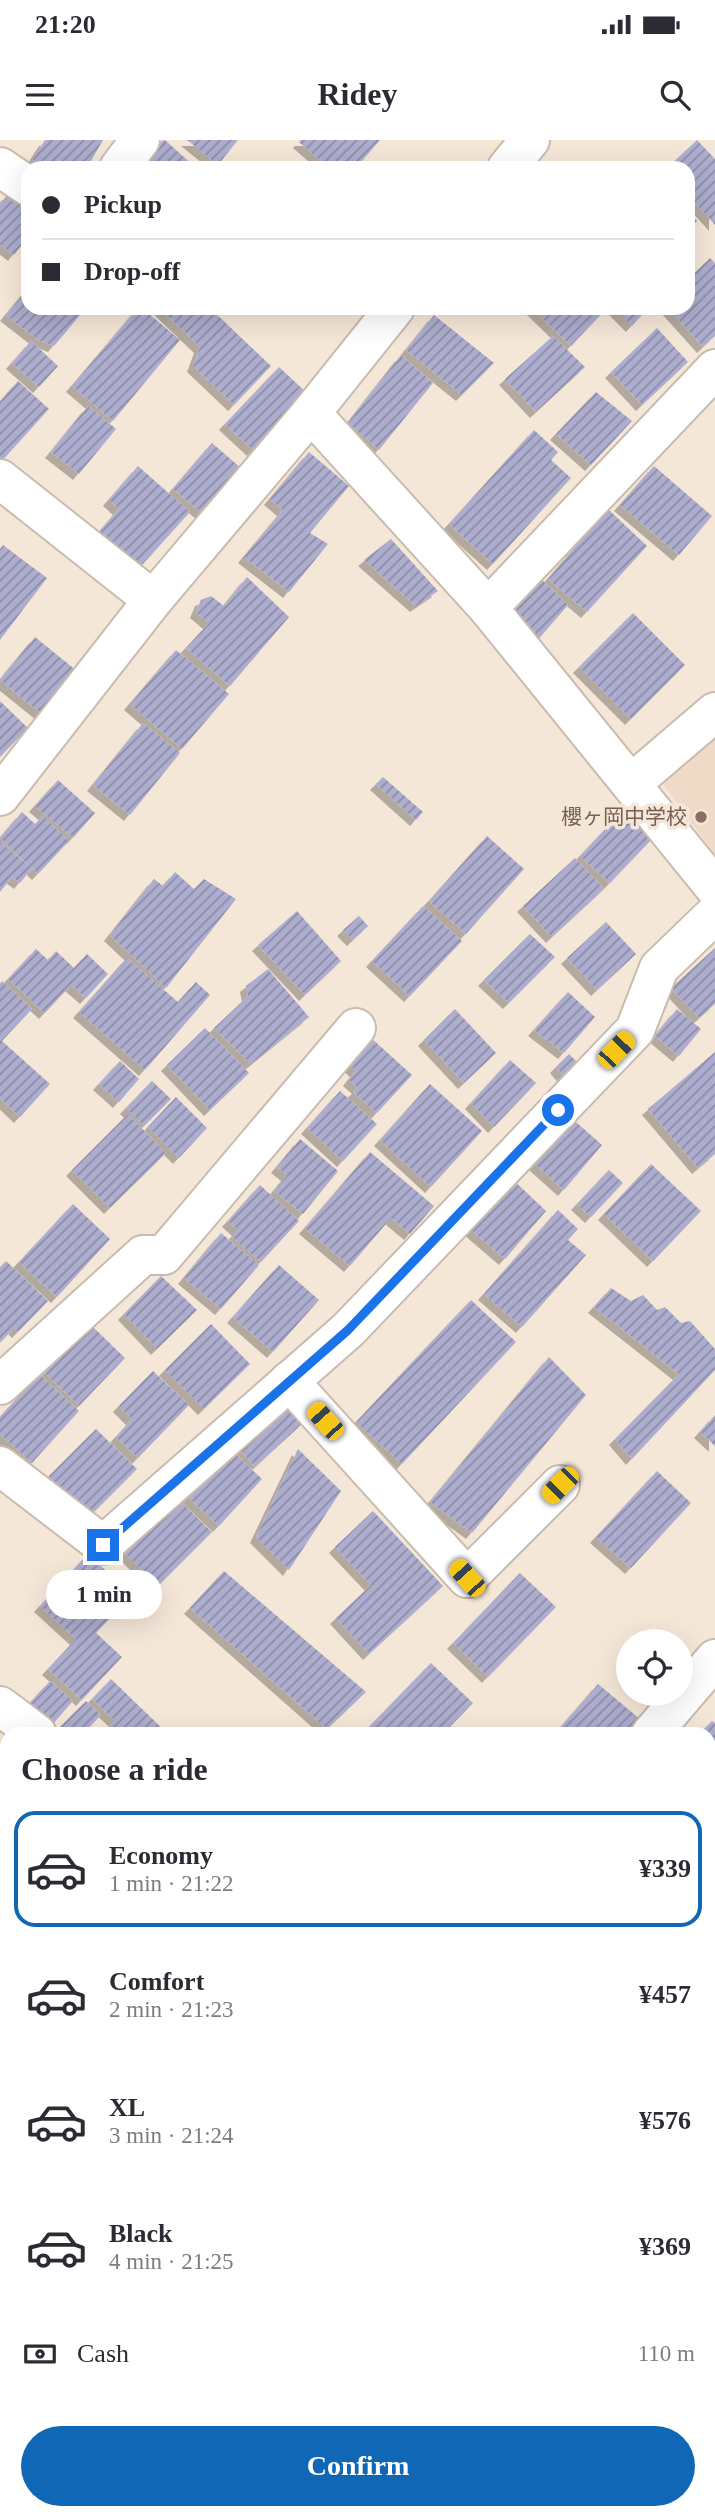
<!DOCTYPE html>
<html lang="en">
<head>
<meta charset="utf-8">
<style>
  :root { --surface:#fff; --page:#f7f7f7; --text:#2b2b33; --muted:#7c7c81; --line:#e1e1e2; --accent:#1067b5 }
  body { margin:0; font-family:"Times New Roman","Noto Sans JP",serif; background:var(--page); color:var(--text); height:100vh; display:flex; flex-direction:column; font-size:26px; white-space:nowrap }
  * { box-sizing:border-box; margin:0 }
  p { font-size:23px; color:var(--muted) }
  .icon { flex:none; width:38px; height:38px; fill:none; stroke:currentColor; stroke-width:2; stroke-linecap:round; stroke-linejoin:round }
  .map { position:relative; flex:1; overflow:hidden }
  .side { position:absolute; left:0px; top:1587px; width:716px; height:793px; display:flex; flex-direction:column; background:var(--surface); border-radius:21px 21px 0 0; box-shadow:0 7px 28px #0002 }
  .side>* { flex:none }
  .banner { position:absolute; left:21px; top:21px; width:674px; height:154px; border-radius:21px; box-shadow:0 7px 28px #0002; display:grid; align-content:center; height:154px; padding:0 21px; background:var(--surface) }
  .fabs { position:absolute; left:616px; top:1489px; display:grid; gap:14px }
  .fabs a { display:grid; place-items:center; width:77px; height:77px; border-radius:50%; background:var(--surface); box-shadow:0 7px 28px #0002; font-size:35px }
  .end { position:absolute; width:32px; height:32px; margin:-16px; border:9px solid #1a73e8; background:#fff; box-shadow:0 0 0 4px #fff }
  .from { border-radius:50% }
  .bubble { position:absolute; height:49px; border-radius:24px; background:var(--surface); box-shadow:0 7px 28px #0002; font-size:23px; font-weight:800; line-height:49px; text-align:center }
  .car { position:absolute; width:21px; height:42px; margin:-21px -10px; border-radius:9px; box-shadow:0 0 5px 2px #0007; background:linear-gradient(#f5c518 24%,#345 0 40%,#f5c518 0 76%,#345 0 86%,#f5c518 0) }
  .banner b { display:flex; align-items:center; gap:24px; height:66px; font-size:26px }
  .banner b+b { border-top:2px solid var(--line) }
  .banner i { width:18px; height:18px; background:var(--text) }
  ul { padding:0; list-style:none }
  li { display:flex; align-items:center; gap:21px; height:116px; margin:0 14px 10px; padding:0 7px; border:4px solid transparent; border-radius:21px }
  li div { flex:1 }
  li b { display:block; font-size:26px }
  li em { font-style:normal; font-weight:800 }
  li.on { border-color:var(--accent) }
  li>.icon { width:63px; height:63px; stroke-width:1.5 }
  h2 { padding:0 21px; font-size:32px; line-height:84px }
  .pay { display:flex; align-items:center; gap:18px; height:77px; padding:0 21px; font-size:26px }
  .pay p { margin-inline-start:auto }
  .action { display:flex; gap:14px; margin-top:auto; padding:14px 21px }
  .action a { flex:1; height:80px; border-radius:42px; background:var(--accent); color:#fff; font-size:28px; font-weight:800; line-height:80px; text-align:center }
  .status { display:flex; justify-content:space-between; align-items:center; height:49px; padding:0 35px; background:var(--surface); direction:ltr }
  .status svg { height:19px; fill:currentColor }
  header { display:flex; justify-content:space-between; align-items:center; height:91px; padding:0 21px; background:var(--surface); font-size:32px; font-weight:800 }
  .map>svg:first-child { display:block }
  .built { fill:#efdac7 }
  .building { fill:url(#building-hatch); filter:url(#shadow) }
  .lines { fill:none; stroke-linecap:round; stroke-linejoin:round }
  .minor-casing { stroke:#c9bbad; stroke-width:42 }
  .minor { stroke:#fff; stroke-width:38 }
  .route { stroke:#1a73e8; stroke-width:9 }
  .education-dot { fill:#8d6e63; stroke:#f5e7d8; stroke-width:2.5 }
  .labels { text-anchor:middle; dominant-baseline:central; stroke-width:7; stroke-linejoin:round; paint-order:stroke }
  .education-label { font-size:21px; fill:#785e54; stroke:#f5e7d8; text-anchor:end }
</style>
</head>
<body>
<div class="status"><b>21:20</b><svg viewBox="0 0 49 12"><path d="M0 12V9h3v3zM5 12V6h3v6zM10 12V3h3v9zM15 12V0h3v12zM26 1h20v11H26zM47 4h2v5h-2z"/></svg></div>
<header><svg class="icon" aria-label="menu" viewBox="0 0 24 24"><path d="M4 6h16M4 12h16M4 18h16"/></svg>Ridey<svg class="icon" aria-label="search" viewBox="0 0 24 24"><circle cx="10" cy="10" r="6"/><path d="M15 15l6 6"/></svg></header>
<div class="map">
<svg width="715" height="2379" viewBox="0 0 715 2379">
  <defs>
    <pattern id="building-hatch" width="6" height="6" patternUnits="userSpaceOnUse" patternTransform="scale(1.75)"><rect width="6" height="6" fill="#adadcf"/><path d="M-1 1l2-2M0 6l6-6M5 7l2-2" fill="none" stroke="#8d8ca7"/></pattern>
    <filter id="shadow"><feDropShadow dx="-6" dy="6" stdDeviation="0" flood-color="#0004"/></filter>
  </defs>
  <rect width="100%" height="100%" fill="#f5e7d8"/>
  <!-- built -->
  <path class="built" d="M715,593v122l-56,-77z"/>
  <!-- building -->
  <g class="building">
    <path d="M45,0h58l-16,28h-41l-14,-8z"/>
    <path d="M163,0h2l31,28h-57z"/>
    <path d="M187,0h51l-20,25z"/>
    <path d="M301,0h79l-24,28h-27l-30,-26z"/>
    <path d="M697,0l18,19v66l-27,-30v-27h-21z"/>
    <path d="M8,54l20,15v28l-14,18 -14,-11v-39z"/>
    <path d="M688,71l9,10 -9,9z"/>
    <path d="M710,118l5,5v73l-12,11 -35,-39h20v-29z"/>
    <path d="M28,148v20h58l-32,38 -16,-6 -32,-25z"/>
    <path d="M138,168h4l38,32 -67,81 -41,-35z"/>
    <path d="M159,168h51l61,58 -37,39 -41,-39 7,-19z"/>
    <path d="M532,168h75l-36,38z"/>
    <path d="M614,168h34l-16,18z"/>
    <path d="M434,175l60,48 -32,32 -56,-45z"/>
    <path d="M657,188l31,34 -46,43 -31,-33z"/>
    <path d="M553,196l32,31 -49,45 -31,-33z"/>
    <path d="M31,201l27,25 -19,21 -27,-24z"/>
    <path d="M401,215l32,28 -54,67 -31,-27z"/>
    <path d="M279,227l28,26 -54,57 -28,-26z"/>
    <path d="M18,241l31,28 -49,54v-61z"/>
    <path d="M596,252l36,29 -41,44 -35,-31z"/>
    <path d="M88,266l28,23 -37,45 -28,-22z"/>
    <path d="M534,290l24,22 -7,8 20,18 -78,86 -44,-40z"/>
    <path d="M212,303l30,26 -39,45 -30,-25z"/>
    <path d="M309,312l40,34 -39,47 18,11 -39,48 -45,-35 39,-47 -13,-11z"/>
    <path d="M138,326l52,46 -57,63 -40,-36 26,-30 -10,-9z"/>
    <path d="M654,326l58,50 -33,39 -59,-50z"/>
    <path d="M608,369l39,37 -60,66 -39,-33z"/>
    <path d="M391,399l47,52 -22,15 -52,-46z"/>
    <path d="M3,405l44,33 -47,62v-91z"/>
    <path d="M247,437l42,40 -59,69 -44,-38 23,-25 -13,-11 5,-12 10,-4 13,10z"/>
    <path d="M541,439l27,26 -31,36 -25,-29z"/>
    <path d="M633,473l52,52 -54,54 -52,-52z"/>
    <path d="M35,497l42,34 -35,43 -42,-34z"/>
    <path d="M176,510l53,44 -47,55 -52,-45z"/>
    <path d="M0,561l28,27 -28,29z"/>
    <path d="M143,583l37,30 -50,62 -37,-30z"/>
    <path d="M383,637l40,35 -7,8 -40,-36z"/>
    <path d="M58,640l37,33 -22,25 -38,-32z"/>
    <path d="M623,670l31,27 -44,46 -30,-27z"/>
    <path d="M22,672l13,12 8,-8 26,25 -31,33 -38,-36z"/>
    <path d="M487,696l37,33 -58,65 -37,-33z"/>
    <path d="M0,702l32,26 -12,15 -8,-6 -12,15z"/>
    <path d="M575,718l29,31 -52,48 -29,-31z"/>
    <path d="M175,732l19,17 10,-10 32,20 -70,89 -56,-53 44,-56 9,7z"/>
    <path d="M423,766l39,35 -52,55 -38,-35z"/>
    <path d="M297,771l44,50 -36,34 -47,-50z"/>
    <path d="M359,776l9,10 -15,14 -10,-10z"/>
    <path d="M606,782l30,32 -39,36 -30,-32z"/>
    <path d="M530,794l25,23 -46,46 -25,-23z"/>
    <path d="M715,808v56l-16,14 -28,-30z"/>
    <path d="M36,809l12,11 8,-9 18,17 13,-14 21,20 -22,24 -15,-13 -26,28 -37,-34z"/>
    <path d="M127,818l51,44 18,-20 14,13 -65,75 -66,-58z"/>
    <path d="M268,829l41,48 -58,47 -37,-36 34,-32 -2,-10z"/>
    <path d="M2,841l30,28 -30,32 48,43 -30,33 -20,-19v-114z"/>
    <path d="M568,852l27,25 -31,36 -30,-23z"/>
    <path d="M455,869l41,44 -32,30 -40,-43z"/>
    <path d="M677,869l24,20 -22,27 -24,-20z"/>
    <path d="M205,888l44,45 -39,37 -43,-45z"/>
    <path d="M370,897l42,38 -35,38 -24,-21 5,-4 -9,-8 7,-9 -9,-8z"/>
    <path d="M715,912v102l-17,14 -50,-59z"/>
    <path d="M569,914l10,10 -14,14 -9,-11z"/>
    <path d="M510,920l26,23 -42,44 -23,-24z"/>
    <path d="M120,921l19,18 -20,23 -20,-18z"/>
    <path d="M152,941l19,18 -27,27 -18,-18z"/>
    <path d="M430,944l52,47 -51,56 -51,-47z"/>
    <path d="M340,951l37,33 -34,37 -36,-33z"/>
    <path d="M176,957l31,31 -28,30 -31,-31z"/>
    <path d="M128,974l38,39 -56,55 -38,-38z"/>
    <path d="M568,975l34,30 -38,45 -37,-33z"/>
    <path d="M300,999l38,32 -35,43 -29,-23 13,-16 -10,-8z"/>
    <path d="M370,1012l64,54 -24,28 -19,-16 -41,48 -45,-38z"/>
    <path d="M651,1024l50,47 -48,50 -49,-47z"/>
    <path d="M609,1030l14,13 -32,34 -14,-13z"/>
    <path d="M508,1035l38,36 -41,48 -42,-36z"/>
    <path d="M260,1045l39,36 -38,41 -29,-25 6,-7 -10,-9z"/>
    <path d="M73,1064l37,35 -53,58 -38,-35z"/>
    <path d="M558,1070l20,19 -10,11 18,15 -64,72 -38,-33z"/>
    <path d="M221,1093l38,32 -38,44 -37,-31z"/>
    <path d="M6,1121l42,40 -30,31 -4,-4 -14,15v-76z"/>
    <path d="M279,1125l40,35 -46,52 -40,-35z"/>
    <path d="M161,1136l36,34 -40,39 -33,-35z"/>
    <path d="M611,1148l20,13 12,-6 14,15 8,-3 16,16 9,-2 25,28v21l-83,89 -17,-20 64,-65 -85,-67z"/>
    <path d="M471,1160l45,42 -114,122 -46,-42z"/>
    <path d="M211,1184l39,40 -46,45 -39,-39z"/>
    <path d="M91,1185l34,33 -46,48 -34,-33z"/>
    <path d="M549,1217l37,38 -114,138 -42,-31z"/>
    <path d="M153,1231l36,34 -51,53 -22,-21 16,-18 -13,-13z"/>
    <path d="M39,1234l40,37 -47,52 -32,-29v-17z"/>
    <path d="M282,1258l22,24 -49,45 -22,-25z"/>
    <path d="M715,1275v31l-15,-14z"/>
    <path d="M96,1289l41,40 -48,48 -40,-41z"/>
    <path d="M298,1309l43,42 -52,79 -33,-33z"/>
    <path d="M231,1310l31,29 -43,47 -31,-29z"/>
    <path d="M657,1331l34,32 -60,65 -35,-31z"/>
    <path d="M176,1357l36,35 -54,54 -35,-35z"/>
    <path d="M373,1371l70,75 -74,68 -33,-36 35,-33 -36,-38z"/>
    <path d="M88,1414l44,41 -36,38 26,24 -40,43 -34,-31 28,-30 -36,-33z"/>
    <path d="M224,1431l142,121 -39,37 -137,-121z"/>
    <path d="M520,1433l36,34 -68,70 -35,-34z"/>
    <path d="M431,1523l42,40 -30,31h-81z"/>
    <path d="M111,1539l56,54 -1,1h-63l12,-13 -23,-22z"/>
    <path d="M50,1541l23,20 -22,25 -23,-21z"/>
    <path d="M598,1544l42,35 -13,15h-72z"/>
    <path d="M86,1561l15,14 -18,19h-22l-4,-4z"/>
    <path d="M712,1581l3,2v57l-6,6v-52h-10z"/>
    <path d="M715,1684v17l-6,-8v-4z"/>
    <path d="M0,1814l7,7v23l-7,8z"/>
    <path d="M713,1943l2,3v172l-6,-5v-168z"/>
    <path d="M0,2124l7,6v28l-7,8z"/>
    <path d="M715,2271v108h-130l5,-6h119v-95z"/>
    <path d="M7,2283v29l-7,-7v-16z"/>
    <path d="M0,2341l7,6v26h23l-6,6h-24z"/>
    <path d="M153,2373h92l-7,6h-92z"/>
  </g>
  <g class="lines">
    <!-- minor casing -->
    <g class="minor-casing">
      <g id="minor">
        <path d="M0,27l28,19"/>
        <path d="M119,28l21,-28"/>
        <path d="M507,28l23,-28"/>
        <path d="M311,273l177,195 227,280"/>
        <path d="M0,339l153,121"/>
        <path d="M488,468l227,-239"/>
        <path d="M632,643l83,-71"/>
        <path d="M0,656l153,-196 158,-187 84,-105"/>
        <path d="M289,1241l178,197 93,-93"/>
        <path d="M0,1245l143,-130h21l192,-227"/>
        <path d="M0,1326l103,79 245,-215 287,-300 24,-62 56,-54"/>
        <path d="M0,1566l37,28"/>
        <path d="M651,1594l64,-75"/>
        <path d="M0,2069l7,6"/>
        <path d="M0,2211l7,-7"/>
        <path d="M330,2373l7,6"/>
      </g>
    </g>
    <!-- minor -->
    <use href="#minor" class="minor"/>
  </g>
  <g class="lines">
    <!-- route -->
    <path class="route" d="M103,1405l245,-215 210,-220"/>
  </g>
  <!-- markers -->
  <circle class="education-dot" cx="701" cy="677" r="7"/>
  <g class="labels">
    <!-- education labels -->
    <g class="education-label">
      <text x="687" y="677">櫻ヶ岡中学校</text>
    </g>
  </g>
</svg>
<div class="fabs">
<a><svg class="icon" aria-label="locate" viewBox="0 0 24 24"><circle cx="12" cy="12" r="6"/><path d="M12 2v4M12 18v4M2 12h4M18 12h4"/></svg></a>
</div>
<i class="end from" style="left:558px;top:970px"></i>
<i class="end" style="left:103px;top:1405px"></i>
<div class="bubble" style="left:46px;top:1430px;width:116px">1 min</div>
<i class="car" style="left:616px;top:910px;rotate:44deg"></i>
<i class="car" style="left:325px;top:1281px;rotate:318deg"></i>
<i class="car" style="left:560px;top:1345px;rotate:225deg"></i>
<i class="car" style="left:467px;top:1438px;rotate:318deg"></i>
<div class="banner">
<b><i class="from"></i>Pickup</b>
<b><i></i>Drop-off</b>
</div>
<section class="side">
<h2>Choose a ride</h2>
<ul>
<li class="on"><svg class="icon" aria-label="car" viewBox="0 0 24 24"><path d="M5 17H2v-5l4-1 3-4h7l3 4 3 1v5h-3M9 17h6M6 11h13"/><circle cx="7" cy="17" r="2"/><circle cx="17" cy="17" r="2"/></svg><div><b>Economy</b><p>1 min · 21:22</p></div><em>¥339</em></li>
<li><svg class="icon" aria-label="car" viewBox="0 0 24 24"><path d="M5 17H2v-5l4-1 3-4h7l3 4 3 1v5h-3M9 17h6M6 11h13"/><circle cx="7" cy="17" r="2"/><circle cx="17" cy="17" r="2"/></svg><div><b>Comfort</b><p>2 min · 21:23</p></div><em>¥457</em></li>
<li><svg class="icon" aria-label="car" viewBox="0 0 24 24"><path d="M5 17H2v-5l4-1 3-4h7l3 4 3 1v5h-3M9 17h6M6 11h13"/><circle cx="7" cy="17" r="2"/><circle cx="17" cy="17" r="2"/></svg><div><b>XL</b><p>3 min · 21:24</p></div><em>¥576</em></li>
<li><svg class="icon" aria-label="car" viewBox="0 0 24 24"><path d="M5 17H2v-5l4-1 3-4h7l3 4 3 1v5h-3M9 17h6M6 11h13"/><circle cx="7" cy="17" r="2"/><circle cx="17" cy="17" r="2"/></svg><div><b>Black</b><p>4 min · 21:25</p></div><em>¥369</em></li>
</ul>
<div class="pay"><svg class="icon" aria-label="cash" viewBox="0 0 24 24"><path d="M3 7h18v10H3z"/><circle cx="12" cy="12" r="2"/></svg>Cash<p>110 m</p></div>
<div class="action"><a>Confirm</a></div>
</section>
</div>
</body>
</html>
